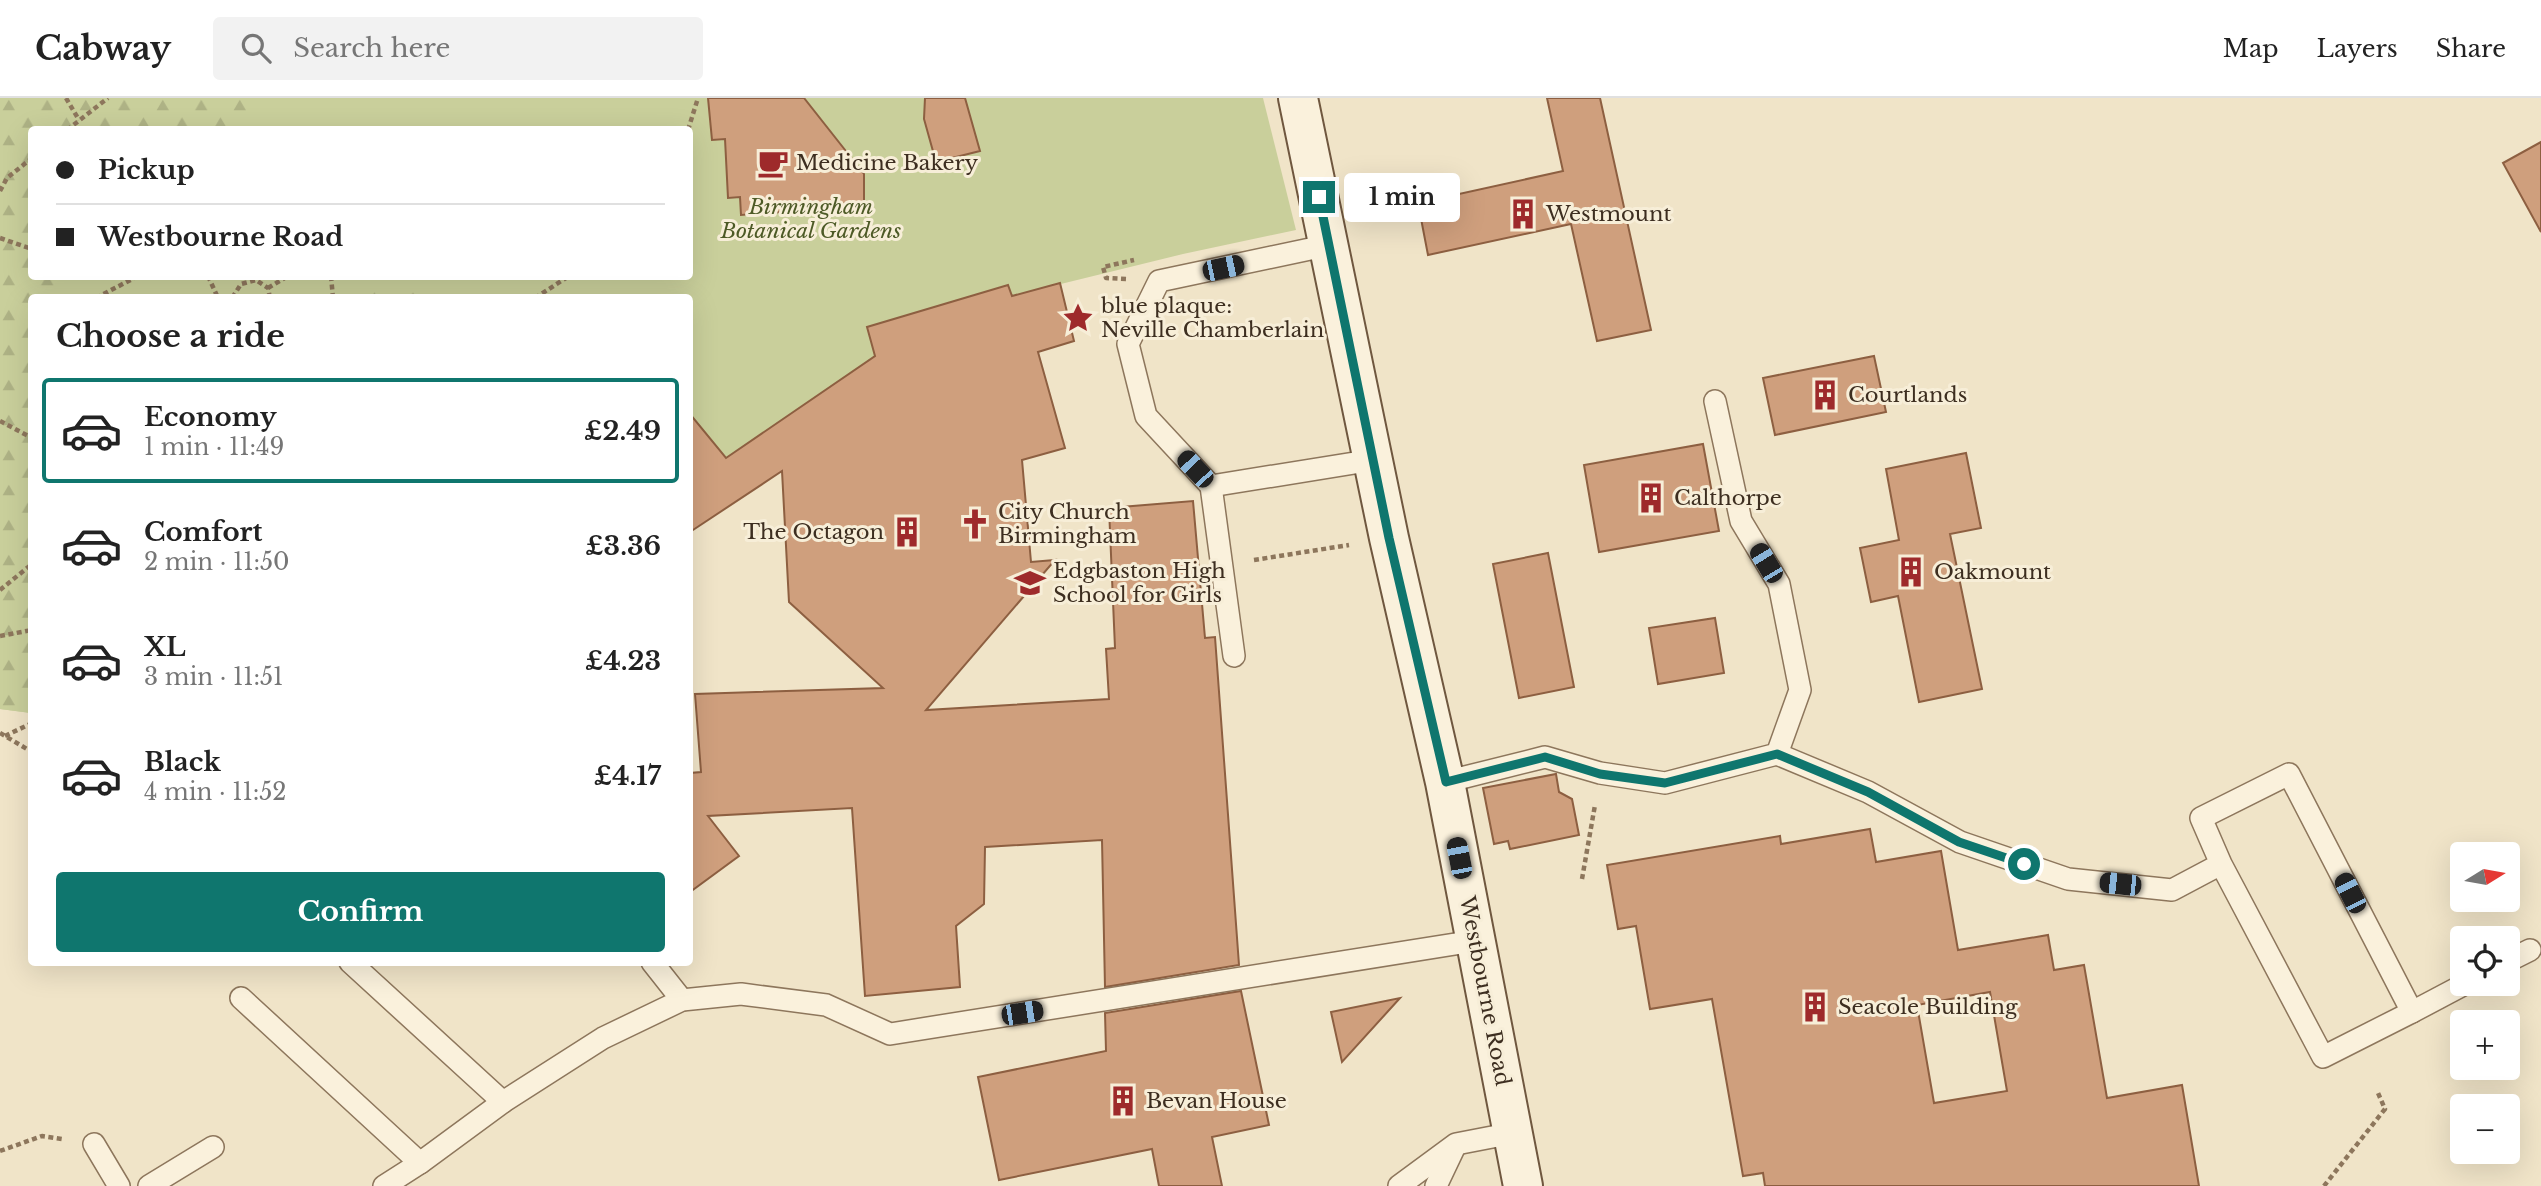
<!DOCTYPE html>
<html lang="en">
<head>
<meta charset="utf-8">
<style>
  :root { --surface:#fff; --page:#f2f2f2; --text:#222; --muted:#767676; --line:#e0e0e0; --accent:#0f766e }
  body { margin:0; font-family:"Libre Baskerville",serif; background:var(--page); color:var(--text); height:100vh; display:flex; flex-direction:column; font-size:26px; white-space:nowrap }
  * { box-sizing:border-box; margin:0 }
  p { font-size:23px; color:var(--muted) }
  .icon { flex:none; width:38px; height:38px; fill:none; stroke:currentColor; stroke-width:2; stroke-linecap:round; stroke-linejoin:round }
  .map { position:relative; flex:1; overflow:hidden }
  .drawer { position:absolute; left:28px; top:196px; width:665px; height:672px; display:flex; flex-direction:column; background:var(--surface); border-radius:7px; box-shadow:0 7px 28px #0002 }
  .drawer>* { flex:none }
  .top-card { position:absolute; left:28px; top:28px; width:665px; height:154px; border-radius:7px; box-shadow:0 7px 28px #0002; display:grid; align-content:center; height:154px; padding:0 28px; background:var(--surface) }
  .needle { width:46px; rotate:79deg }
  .tools { position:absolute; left:2450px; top:744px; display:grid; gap:14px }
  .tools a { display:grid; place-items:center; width:70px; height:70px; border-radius:7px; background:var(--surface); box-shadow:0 7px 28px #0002; font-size:35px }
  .end { position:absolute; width:32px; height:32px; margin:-16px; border:9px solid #0f766e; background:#fff; box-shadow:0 0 0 4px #fff }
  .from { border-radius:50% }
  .bubble { position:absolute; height:49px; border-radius:7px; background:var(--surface); box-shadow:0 7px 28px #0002; font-size:23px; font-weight:800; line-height:49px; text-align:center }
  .car { position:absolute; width:21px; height:42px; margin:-21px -10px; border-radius:9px; box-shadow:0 0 5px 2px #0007; background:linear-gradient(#222 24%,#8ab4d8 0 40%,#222 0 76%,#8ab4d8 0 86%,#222 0) }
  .top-card b { display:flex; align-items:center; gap:24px; height:66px; font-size:26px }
  .top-card b+b { border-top:2px solid var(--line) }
  .top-card i { width:18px; height:18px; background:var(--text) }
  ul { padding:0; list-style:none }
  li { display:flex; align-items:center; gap:21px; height:105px; margin:0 14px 10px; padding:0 14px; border:4px solid transparent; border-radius:7px }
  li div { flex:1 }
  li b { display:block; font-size:26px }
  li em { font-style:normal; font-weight:800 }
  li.active { border-color:var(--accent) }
  li>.icon { width:63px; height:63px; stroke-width:1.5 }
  h2 { padding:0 28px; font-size:32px; line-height:84px }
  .primary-button { display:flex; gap:14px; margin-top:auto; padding:14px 28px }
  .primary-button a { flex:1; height:80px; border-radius:7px; background:var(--accent); color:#fff; font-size:28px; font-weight:800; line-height:80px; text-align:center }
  header { display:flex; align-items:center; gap:42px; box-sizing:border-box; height:98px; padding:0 35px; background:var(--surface); border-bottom:2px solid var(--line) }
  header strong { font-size:33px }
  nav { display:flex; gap:38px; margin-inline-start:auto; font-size:24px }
  .search { width:490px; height:63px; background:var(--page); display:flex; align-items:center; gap:18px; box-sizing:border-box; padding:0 24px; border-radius:7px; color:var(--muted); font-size:26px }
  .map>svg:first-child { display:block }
  .green { fill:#c9cf9b; fill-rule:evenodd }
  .forest { fill:url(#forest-firs) }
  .building { fill:#cf9f7d; stroke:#8d5f41; stroke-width:2; fill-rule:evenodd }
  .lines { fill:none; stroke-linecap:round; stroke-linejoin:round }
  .service-casing { stroke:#8d765c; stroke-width:24 }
  .secondary-casing { stroke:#6f573f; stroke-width:42 }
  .path { stroke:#8d765c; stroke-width:4.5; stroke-dasharray:5 3.5; stroke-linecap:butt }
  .service { stroke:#faf1dc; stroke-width:21 }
  .secondary { stroke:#faf1dc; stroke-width:38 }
  .route { stroke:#0f766e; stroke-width:9 }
  .labels { text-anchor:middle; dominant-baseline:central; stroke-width:6; stroke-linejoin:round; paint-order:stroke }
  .poi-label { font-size:21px; fill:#3d2e20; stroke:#f7eed8; text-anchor:start }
  .park-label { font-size:21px; font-style:italic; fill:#4d5a26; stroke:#f7eed8 }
  .street-label { font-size:21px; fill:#3d2e20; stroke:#f7eed8 }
</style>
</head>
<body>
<header>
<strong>Cabway</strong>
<div class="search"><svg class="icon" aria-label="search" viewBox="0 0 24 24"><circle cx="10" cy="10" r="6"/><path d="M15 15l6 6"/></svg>Search here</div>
<nav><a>Map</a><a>Layers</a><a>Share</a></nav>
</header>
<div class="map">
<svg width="2541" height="1088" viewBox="0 0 2541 1088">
  <defs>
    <pattern id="forest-firs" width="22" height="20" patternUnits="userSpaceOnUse" patternTransform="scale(1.75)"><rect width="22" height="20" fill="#c9cf9b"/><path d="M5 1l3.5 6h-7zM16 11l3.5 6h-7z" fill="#aeb285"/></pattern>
  </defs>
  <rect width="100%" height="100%" fill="#f0e4c8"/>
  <!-- green -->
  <path class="green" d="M0,0h1263l33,132 -113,24 -171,42 -4,-10 -140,41 7,29 -149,102 -36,-44v-116h-658l-1,415 -31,-4zM32,32h658v146h-658z"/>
  <!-- forest -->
  <g class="forest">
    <path d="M0,0h277l-32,31 -213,1v146l33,1 -8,20 -25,1 -1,415 -31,-4z"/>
    <path d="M406,189l14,10h-61l7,-9z"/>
  </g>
  <!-- building -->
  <g class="building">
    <path d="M708,0h96l60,76v28l-42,3v4l-81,6 -1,-18 -12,1 -3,-59 -13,1z"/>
    <path d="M925,0h40l15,53 -44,11 -12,-43z"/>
    <path d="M1547,0h53l51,232 -54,11 -26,-117 -143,31 -10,-52 145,-32z"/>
    <path d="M2541,44v90l-38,-69z"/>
    <path d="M1060,185l14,58 -36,11 27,96 -43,12 9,102 24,-2 -129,150 183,-11 -3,-50 9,-1 -6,-140 84,-7 12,137 10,-1 24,328 -134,22 -3,-147 -117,7 -1,57 -28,22 4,61 -95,9 -13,-188 -144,8 31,40 -49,36v-119l11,-1 -6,-78 188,-6 -94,-86 -7,-131 -92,61v-118l36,44 149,-102 -8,-29 141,-42 4,11z"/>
    <path d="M1874,258l12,56 -111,23 -12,-57z"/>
    <path d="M1703,346l16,87 -120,21 -15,-87z"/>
    <path d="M1966,355l15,75 -31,6 32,155 -63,13 -21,-106 -27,6 -11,-54 39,-8 -13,-71z"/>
    <path d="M1548,455l26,134 -55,11 -26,-134z"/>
    <path d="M1715,520l9,55 -66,11 -9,-56z"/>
    <path d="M1556,676l3,18 13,7 7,36 -69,14 -2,-8 -14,3 -11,-56z"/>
    <path d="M1870,731l6,33 65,-11 17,99 90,-15 6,35 30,-5 23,133 75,-13 17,101h-434l-2,-13 -20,3 -31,-177 -62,10 -14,-83 -18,3 -11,-64 173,-29 1,8zM1990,894l17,99 -73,12 -17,-98z"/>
    <path d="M1241,893l28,134 -57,12 10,49h-63l-7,-37 -153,31 -21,-103 128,-26 -1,-38z"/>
    <path d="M1400,900l-58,64 -11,-50z"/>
  </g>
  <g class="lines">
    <!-- service casing -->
    <g class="service-casing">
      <g id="service">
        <path d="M1329,147l-170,36 -31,63 18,72 65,70 162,-26"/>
        <path d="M1211,388l23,170"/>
        <path d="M1777,656l91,38 92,50 108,37 104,11 49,-26 -20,-46 88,-44 123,238 -89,45 -102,-193"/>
        <path d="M1445,684l100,-25 55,16 65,10 112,-29 23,-64 -21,-106 -38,-63 -26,-120"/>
        <path d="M2508,863l22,-11"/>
        <path d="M350,864l153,140 100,-64 79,-38 59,-6 85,11 64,29 584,-93"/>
        <path d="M652,864l30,38"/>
        <path d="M241,900l179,165 83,-61"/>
        <path d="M2412,914l53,-28"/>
        <path d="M94,1046l25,42"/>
        <path d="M149,1088l64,-39"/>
        <path d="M384,1088l36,-23"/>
        <path d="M1399,1088l57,-42 57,-11"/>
        <path d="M1436,1088l19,-40"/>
      </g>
    </g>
    <!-- secondary casing -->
    <g class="secondary-casing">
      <path id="secondary" d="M1298,0l91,440 56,244 78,404"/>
    </g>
    <!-- path -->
    <g class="path">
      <path d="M66,0l13,22"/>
      <path d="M67,32l41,-32"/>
      <path d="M688,32l10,-32"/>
      <path d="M0,93l7,-13 25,-20"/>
      <path d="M0,140l32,11"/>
      <path d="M208,178l10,22"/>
      <path d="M331,178l2,22"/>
      <path d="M1126,181l-20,-1 -3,-11 31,-7"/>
      <path d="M268,190l20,-12"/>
      <path d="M96,200l42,-22"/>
      <path d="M234,200v-3l7,-11 15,-4 12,8 2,10"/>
      <path d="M535,200l34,-22"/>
      <path d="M0,323l32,17"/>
      <path d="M1254,462l95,-15"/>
      <path d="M0,492l32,-26"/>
      <path d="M0,538l32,-6"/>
      <path d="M0,635l32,19"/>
      <path d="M5,638l27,-13"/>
      <path d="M1582,781l13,-74"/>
      <path d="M0,1053l42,-15 20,3"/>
      <path d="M2324,1088l61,-77 -7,-16"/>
    </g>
    <!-- service -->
    <use href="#service" class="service"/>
    <!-- secondary -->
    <use href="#secondary" class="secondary"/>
  </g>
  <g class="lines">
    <!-- route -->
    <path class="route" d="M1319,99l70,341 57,244 99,-25 55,17 65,9 112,-29 91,38 91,50 65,22"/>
  </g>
  <!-- icons -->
  <defs>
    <g id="cafe-bare" transform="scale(2.415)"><path d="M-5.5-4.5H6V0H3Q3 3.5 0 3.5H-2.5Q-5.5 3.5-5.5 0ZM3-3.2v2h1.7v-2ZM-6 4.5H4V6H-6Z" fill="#9e2a2b" stroke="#f7eed8" stroke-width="2.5" paint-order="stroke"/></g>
    <g id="building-bare" transform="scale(2.415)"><path d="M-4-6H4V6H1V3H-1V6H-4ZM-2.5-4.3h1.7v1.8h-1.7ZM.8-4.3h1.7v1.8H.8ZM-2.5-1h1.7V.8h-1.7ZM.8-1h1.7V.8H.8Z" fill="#9e2a2b" stroke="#f7eed8" stroke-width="2.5" paint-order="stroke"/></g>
    <g id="sight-bare" transform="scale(2.415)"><path d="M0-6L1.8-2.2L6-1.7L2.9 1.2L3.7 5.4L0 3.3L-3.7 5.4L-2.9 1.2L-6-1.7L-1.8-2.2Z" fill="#9e2a2b" stroke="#f7eed8" stroke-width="2.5" paint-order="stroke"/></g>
    <g id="church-bare" transform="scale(2.415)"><path d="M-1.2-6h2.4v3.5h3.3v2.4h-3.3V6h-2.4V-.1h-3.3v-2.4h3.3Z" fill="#9e2a2b" stroke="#f7eed8" stroke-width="2.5" paint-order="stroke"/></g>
    <g id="school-bare" transform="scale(2.415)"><path d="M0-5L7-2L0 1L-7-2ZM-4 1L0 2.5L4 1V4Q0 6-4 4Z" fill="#9e2a2b" stroke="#f7eed8" stroke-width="2.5" paint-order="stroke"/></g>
  </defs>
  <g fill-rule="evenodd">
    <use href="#cafe-bare" x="773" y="65"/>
    <use href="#building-bare" x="1523" y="116"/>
    <use href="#sight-bare" x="1078" y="220"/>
    <use href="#building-bare" x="1825" y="297"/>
    <use href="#building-bare" x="1651" y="400"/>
    <use href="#church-bare" x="975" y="426"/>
    <use href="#building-bare" x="907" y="434"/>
    <use href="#building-bare" x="1911" y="474"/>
    <use href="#school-bare" x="1030" y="485"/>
    <use href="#building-bare" x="1815" y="909"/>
    <use href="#building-bare" x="1123" y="1003"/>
  </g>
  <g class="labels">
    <!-- poi labels -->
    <g class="poi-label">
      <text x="796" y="65">Medicine Bakery</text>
      <text x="1546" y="116">Westmount</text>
      <text x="1101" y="208">blue plaque:<tspan x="1101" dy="24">Neville Chamberlain</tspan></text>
      <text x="1848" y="297">Courtlands</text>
      <text x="1674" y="400">Calthorpe</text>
      <text x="998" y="414">City Church<tspan x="998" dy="24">Birmingham</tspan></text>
      <text x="884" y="434" text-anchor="end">The Octagon</text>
      <text x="1053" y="473">Edgbaston High<tspan x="1053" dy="24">School for Girls</tspan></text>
      <text x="1934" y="474">Oakmount</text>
      <text x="1838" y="909">Seacole Building</text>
      <text x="1146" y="1003">Bevan House</text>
    </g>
    <!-- park labels -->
    <g class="park-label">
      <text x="811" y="109">Birmingham<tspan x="811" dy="24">Botanical Gardens</tspan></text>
    </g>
    <!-- street labels -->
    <g class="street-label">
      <text transform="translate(1485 893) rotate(79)">Westbourne Road</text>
    </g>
  </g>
</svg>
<div class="tools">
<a><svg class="needle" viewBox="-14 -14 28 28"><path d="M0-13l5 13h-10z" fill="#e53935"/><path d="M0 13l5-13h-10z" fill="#767676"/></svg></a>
<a><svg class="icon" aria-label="locate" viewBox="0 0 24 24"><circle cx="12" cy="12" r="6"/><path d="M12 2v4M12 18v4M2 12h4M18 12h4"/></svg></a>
<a>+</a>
<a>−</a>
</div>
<i class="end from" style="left:2024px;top:766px"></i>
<i class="end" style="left:1319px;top:99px"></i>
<div class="bubble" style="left:1344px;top:75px;width:116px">1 min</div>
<i class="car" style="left:1223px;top:170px;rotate:78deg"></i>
<i class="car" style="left:1195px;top:371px;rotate:317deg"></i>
<i class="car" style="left:1766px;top:465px;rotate:329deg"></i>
<i class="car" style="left:1459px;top:760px;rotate:349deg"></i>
<i class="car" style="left:2120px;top:786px;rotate:276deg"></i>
<i class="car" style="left:2350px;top:795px;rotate:333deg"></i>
<i class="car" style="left:1022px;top:915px;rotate:81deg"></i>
<div class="top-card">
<b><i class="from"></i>Pickup</b>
<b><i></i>Westbourne Road</b>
</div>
<section class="drawer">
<h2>Choose a ride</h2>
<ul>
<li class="active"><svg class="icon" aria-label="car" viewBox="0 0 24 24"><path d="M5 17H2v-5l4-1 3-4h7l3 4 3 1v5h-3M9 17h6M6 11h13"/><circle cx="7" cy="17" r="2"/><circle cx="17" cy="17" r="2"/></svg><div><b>Economy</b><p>1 min · 11:49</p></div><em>£2.49</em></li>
<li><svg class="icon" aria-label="car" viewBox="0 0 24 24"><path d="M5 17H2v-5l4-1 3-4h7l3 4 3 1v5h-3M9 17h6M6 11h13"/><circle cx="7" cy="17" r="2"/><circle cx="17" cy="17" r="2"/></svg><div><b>Comfort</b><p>2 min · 11:50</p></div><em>£3.36</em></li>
<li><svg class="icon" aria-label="car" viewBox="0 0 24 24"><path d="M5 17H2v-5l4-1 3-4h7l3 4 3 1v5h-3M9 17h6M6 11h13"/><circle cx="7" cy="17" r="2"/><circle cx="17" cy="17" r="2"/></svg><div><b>XL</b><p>3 min · 11:51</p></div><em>£4.23</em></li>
<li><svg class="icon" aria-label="car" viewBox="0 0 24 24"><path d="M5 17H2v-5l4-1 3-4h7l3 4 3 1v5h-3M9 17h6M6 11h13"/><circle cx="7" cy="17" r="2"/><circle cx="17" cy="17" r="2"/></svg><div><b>Black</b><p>4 min · 11:52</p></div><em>£4.17</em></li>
</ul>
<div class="primary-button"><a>Confirm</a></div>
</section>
</div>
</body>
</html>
